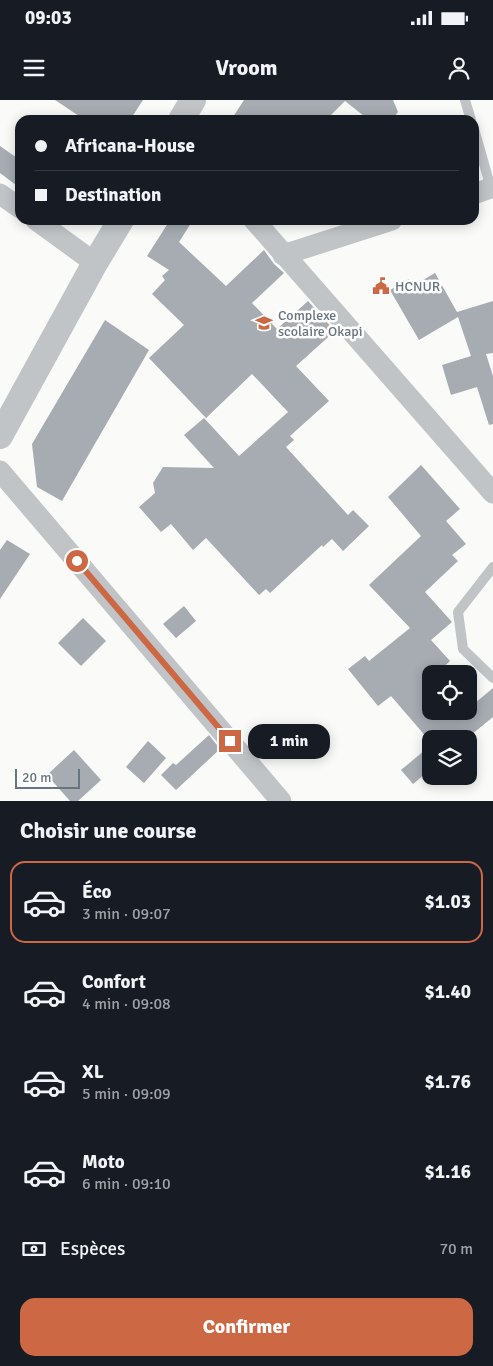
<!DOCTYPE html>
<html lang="fr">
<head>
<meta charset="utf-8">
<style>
  :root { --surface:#171b24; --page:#20242c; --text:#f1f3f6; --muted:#9ea1a6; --line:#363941; --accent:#cd6845 }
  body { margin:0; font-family:Signika,sans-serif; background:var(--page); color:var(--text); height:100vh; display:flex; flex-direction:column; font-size:19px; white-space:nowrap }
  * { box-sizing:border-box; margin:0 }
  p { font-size:16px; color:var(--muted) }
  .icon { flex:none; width:28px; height:28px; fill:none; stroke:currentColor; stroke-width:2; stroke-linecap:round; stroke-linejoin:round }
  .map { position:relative; height:701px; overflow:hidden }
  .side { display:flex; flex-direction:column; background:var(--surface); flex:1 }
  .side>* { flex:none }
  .hud { position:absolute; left:15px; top:15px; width:464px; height:110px; border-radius:15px; box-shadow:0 2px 12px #0003; display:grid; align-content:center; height:110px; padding:0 20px; background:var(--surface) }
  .buttons { position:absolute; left:422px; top:565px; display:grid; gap:10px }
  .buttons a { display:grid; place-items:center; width:55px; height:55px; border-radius:10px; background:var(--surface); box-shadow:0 2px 12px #0003; font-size:25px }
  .scale { position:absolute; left:15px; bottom:12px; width:65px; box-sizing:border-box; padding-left:5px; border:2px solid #68757f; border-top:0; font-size:14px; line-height:18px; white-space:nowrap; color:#68757f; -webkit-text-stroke:4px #fff; paint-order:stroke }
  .end { position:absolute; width:22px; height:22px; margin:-11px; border:6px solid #cd6845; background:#fff; box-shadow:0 0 0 2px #fff }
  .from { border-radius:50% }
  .bubble { position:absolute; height:35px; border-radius:15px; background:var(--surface); box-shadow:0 2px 12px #0003; font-size:16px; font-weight:700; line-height:35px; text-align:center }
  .hud b { display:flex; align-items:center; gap:18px; height:48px; font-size:19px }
  .hud b+b { border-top:1px solid var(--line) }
  .hud i { width:12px; height:12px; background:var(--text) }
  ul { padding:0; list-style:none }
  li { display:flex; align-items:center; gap:15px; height:82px; margin:0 10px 8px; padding:0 10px; border:2px solid transparent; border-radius:15px }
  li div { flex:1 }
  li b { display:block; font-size:19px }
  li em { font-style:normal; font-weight:700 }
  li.selected { border-color:var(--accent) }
  li>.icon { width:45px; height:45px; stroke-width:1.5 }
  h2 { padding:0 20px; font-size:22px; line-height:60px }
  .pay { display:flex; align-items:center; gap:12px; height:55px; padding:0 20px; font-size:19px }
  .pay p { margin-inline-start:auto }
  .primary-button { display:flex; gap:10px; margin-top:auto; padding:10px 20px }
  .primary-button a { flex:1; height:58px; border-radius:15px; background:var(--accent); color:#fff; font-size:20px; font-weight:700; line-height:58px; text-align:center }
  .status { display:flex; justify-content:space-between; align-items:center; height:35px; padding:0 25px; background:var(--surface); direction:ltr }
  .status svg { height:14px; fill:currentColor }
  header { display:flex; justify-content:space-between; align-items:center; height:65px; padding:0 20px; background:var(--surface); font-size:22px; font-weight:700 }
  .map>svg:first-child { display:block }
  .building { fill:#a6acb2 }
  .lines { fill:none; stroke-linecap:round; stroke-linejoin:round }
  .service { stroke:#c0c4c7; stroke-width:10 }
  .minor { stroke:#c0c4c7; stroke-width:21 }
  .tertiary { stroke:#c0c4c7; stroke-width:26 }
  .route { stroke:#cd6845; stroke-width:6 }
  .labels { text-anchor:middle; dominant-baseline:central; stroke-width:5; stroke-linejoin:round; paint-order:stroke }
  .poi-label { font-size:14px; fill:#68757f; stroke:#fff; text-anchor:start }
</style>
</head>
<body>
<div class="status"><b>09:03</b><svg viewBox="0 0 49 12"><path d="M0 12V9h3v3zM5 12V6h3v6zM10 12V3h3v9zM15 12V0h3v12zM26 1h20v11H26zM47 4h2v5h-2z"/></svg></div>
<header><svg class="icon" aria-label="menu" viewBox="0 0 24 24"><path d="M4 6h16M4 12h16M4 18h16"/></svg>Vroom<svg class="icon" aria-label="person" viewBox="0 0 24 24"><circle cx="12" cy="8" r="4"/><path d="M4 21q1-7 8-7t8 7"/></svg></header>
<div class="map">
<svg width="493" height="701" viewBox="0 0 493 701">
  <rect width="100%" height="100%" fill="#fafaf8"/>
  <!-- building -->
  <g class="building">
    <path d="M55,0h88l-13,20h-45z"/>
    <path d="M244,0h149l5,12 -6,8h-23l-24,-19 -19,19h-95z"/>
    <path d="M0,46l20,14v28l-20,-15z"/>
    <path d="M170,120h23l-14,22 47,44 38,-36 10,14 10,9 -32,30 25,26 31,-28 27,30 -39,35 33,35 -39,35 4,4 -8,7 62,68 5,-5 16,16 -26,25 -11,-12 -9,8 -1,-2 -52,48 -4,-4 -7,6 -53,-57 -13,12 -22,-26 -10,8 -22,-25 16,-14 -2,-10 10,-16 51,1 -30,-33 20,-17 35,38 49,-44 -36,-38 -46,44 -57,-60 35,-33 -32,-31 13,-14 -3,-4 7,-6 -22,-14z"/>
    <path d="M435,173l22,39 36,-11v52l-7,1 7,22v48l-4,1 -12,-38 -26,8 -9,-30 29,-9 -13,-39 -39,23 -29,-50 19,-11 4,7z"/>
    <path d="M105,220l44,30 -87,151 -25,-14 -5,-43z"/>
    <path d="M421,365l39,44 -14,12 20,23 -14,11 6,6 -33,31 27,30 -21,18 19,21 -14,13h-5v37h38v-3l24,-20v29l-27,22h-38l-37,-43 -13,10 -30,-37 17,-13 4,5 41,-33 -41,-43 52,-49 -33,-39z"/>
    <path d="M7,440l23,14 -30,45v-49z"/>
    <path d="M184,506l12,15 -20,17 -13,-14z"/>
    <path d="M83,518l23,23 -25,25 -23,-23z"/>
    <path d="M209,635l11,14 -44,41 -15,-15 12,-12 3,2z"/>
    <path d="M148,641l18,17 -22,25 -18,-16z"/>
    <path d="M431,645v24l-18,15 -12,-14z"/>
    <path d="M74,650l27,30 -23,21h-8l-23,-26z"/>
  </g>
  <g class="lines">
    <!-- service -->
    <g class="service">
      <path d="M465,0l6,20"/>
      <path d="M474,29l17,59"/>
      <path d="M493,467l-35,45 5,37 30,29"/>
    </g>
    <!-- minor -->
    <g class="minor">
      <path d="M0,94l20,14"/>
      <path d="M474,94l19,-7"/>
      <path d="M36,120l59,43"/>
      <path d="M254,120l239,273"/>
      <path d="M283,155l109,-35"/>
      <path d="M0,371l281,330"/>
    </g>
    <!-- tertiary -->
    <g class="tertiary">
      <path d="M181,20l12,-20"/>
      <path d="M0,336l95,-173 26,-43"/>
    </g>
  </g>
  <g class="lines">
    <!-- route -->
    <path class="route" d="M77,461l153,180"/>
  </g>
  <!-- icons -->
  <defs>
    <g id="civic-bare" transform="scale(1.35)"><path d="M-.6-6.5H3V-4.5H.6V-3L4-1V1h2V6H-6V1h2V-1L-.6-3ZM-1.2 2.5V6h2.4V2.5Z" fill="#cd6845" stroke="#fff" stroke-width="2.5" paint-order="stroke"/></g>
    <g id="school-bare" transform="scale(1.35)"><path d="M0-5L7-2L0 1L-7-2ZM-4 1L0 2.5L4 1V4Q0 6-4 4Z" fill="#cd6845" stroke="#fff" stroke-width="2.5" paint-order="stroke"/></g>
  </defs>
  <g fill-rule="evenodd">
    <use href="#civic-bare" x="381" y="186"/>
    <use href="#school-bare" x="264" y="223"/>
  </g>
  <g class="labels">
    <!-- poi labels -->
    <g class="poi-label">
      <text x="395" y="186">HCNUR</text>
      <text x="278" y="215">Complexe<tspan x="278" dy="16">scolaire Okapi</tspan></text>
    </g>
  </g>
</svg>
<div class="buttons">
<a><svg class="icon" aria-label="locate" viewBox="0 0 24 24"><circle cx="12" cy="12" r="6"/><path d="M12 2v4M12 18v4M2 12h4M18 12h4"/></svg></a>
<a><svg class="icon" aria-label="layers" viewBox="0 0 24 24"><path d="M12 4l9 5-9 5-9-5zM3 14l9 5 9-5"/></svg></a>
</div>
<div class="scale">20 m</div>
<i class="end from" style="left:77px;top:461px"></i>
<i class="end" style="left:230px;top:641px"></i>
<div class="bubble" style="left:248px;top:624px;width:82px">1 min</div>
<div class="hud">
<b><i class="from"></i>Africana-House</b>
<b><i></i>Destination</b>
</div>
</div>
<section class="side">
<h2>Choisir une course</h2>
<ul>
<li class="selected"><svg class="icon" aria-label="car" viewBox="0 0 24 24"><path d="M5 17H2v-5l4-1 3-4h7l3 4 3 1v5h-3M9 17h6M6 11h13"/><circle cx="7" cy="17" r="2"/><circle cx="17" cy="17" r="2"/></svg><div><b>Éco</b><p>3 min · 09:07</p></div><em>$1.03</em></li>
<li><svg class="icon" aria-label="car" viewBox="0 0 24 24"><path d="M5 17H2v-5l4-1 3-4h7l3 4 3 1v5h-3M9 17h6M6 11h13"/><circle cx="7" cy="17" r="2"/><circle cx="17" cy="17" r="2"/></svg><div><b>Confort</b><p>4 min · 09:08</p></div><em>$1.40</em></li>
<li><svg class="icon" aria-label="car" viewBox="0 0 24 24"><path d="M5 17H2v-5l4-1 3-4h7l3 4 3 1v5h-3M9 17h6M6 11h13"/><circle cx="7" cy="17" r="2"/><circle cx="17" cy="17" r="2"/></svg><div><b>XL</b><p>5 min · 09:09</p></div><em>$1.76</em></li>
<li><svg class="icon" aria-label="car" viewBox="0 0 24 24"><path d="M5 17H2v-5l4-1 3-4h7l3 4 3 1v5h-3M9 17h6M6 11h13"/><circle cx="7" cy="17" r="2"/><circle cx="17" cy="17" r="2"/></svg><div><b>Moto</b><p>6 min · 09:10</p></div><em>$1.16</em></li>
</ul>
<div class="pay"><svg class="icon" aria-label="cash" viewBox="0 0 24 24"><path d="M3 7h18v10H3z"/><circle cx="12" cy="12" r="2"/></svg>Espèces<p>70 m</p></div>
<div class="primary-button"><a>Confirmer</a></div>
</section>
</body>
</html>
